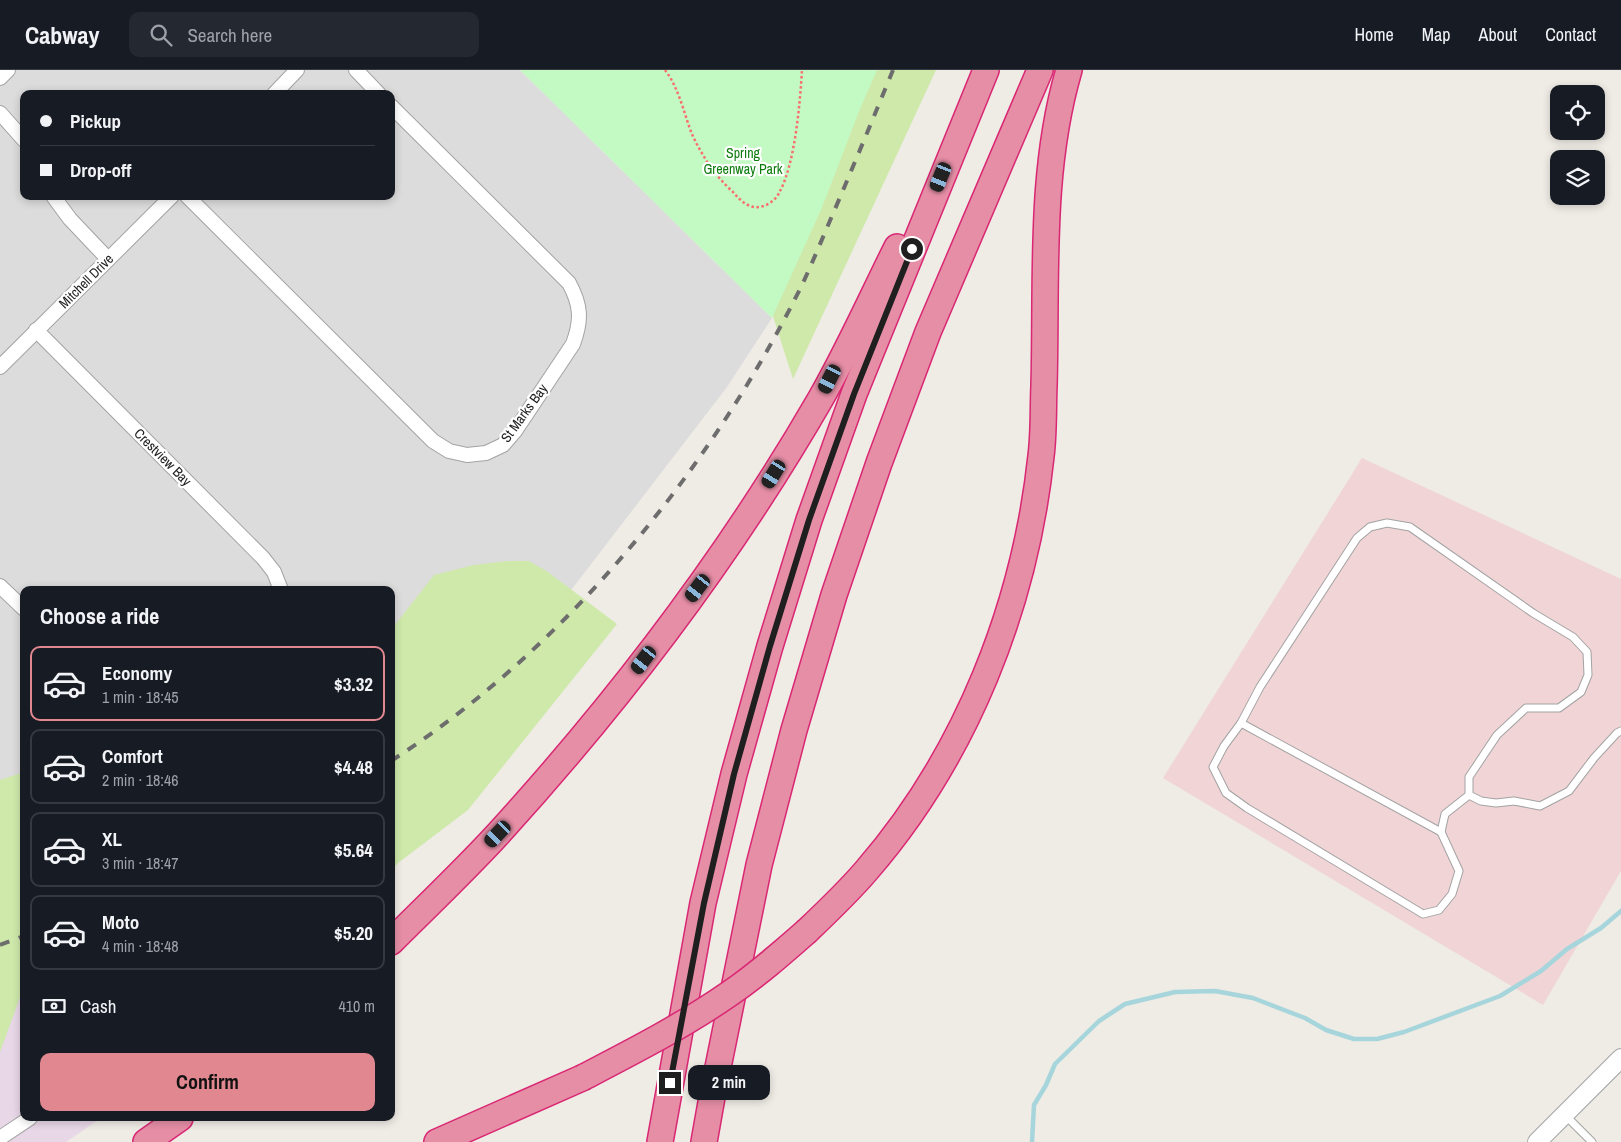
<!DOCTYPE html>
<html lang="en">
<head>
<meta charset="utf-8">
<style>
  :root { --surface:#171b24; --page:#242831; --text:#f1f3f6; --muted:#9ea1a6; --line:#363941; --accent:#e08790 }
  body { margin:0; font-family:"Archivo Narrow",sans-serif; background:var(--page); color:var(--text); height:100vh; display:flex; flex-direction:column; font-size:19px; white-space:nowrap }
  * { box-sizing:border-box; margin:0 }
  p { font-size:16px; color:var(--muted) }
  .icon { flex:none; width:28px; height:28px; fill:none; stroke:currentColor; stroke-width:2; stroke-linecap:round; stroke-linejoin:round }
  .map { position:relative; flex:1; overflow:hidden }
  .drawer { position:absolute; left:20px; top:516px; width:375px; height:535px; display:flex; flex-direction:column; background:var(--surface); border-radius:10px; box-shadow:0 2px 8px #0003 }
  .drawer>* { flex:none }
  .banner { position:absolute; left:20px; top:20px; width:375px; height:110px; border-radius:10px; box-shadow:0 2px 8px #0003; display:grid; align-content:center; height:110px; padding:0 20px; background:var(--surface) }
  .controls { position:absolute; left:1550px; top:15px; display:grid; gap:10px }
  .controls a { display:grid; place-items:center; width:55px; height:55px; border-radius:10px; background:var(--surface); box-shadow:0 2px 8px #0003; font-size:25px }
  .end { position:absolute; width:22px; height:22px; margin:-11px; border:6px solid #1f1f1f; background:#fff; box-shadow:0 0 0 2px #fff }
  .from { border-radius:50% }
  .bubble { position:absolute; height:35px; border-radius:10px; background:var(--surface); box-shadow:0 2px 8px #0003; font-size:16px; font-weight:700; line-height:35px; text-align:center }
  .car { position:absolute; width:15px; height:30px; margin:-15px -8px; border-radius:6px; box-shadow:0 0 4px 1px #0007; background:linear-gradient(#222 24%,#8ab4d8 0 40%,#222 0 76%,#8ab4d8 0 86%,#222 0) }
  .banner b { display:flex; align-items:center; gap:18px; height:48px; font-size:19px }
  .banner b+b { border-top:1px solid var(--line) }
  .banner i { width:12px; height:12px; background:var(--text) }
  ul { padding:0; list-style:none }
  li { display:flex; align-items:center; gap:15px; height:75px; margin:0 10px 8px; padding:0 10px; border:2px solid var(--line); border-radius:10px }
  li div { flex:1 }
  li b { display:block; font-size:19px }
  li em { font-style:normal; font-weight:700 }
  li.on { border-color:var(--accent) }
  li>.icon { width:45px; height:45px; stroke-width:1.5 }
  h2 { padding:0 20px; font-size:22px; line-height:60px }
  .pay { display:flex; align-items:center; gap:12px; height:55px; padding:0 20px; font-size:19px }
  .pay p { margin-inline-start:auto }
  .cta { display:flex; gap:10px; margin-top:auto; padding:10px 20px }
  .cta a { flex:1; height:58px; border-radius:10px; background:var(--accent); color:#111; font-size:20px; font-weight:700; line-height:58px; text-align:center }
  header { display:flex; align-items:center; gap:30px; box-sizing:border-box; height:70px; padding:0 25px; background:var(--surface); border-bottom:1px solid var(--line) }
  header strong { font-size:24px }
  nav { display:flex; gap:28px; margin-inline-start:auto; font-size:18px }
  .search { width:350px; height:45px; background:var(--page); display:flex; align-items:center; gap:12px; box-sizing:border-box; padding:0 18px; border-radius:10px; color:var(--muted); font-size:19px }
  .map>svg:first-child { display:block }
  .residential { fill:#dddcdc; fill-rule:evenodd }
  .commercial { fill:#f0d4d6 }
  .industrial { fill:#e8d7e7 }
  .grass { fill:#cfe9ab }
  .park { fill:#c3f9c3 }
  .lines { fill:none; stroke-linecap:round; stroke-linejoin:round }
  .stream { stroke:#a6d5dc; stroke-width:4.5 }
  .service-casing { stroke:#a3a3a3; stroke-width:9 }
  .minor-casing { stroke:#a3a3a3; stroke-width:16 }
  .tertiary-casing { stroke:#a3a3a3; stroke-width:20 }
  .motorway-casing { stroke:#d92773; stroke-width:28 }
  .path { stroke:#f86f6d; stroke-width:2.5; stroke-dasharray:2.5 2.5; stroke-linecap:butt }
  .service { stroke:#fff; stroke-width:7 }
  .minor { stroke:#fff; stroke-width:14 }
  .tertiary { stroke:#fff; stroke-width:18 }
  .motorway { stroke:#e68ea6; stroke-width:25 }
  .rail { stroke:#6d6d6d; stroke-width:4; stroke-dasharray:10 10; stroke-linecap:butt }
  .motorway-bridge-casing { stroke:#d92773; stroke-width:28; stroke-linecap:butt }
  .motorway-bridge { stroke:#e68ea6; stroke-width:25 }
  .route { stroke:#1f1f1f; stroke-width:6 }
  .labels { text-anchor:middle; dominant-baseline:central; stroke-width:4.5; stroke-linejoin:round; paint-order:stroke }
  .park-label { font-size:14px; fill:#0d7c0d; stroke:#fff }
  .street-label { font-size:14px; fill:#1f1f1f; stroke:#fff }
</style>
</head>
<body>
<header>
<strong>Cabway</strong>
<div class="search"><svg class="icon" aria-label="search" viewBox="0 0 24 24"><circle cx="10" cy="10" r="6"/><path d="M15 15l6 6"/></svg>Search here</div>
<nav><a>Home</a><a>Map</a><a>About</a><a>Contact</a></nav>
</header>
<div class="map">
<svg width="1621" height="1072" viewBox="0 0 1621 1072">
  <rect width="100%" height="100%" fill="#efebe5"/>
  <!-- residential -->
  <path class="residential" d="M0,0h520l252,248 -45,69 -175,228 -161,127v-152h-367v327l-24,8zM24,24h367v102h-367z"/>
  <!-- commercial -->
  <path class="commercial" d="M1362,388l259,121v292l-78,134 -380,-227z"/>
  <!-- industrial -->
  <path class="industrial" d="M24,847v201h77l-35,24h-66v-217z"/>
  <!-- grass -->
  <g class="grass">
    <path d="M871,0h65l-143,309 -22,-69z"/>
    <path d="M507,491h22l19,11 69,52 -149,186 -70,53 -7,8v-241l43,-55 40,-10z"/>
    <path d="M24,702v219l-2,1 -22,60v-272z"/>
  </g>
  <!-- park -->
  <path class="park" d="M520,0h357l-17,39 -39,101 -49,108z"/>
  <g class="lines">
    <!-- stream -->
    <path class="stream" d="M1032,1072l2,-37 12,-20 9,-21 44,-43 26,-17 50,-12 40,-1 38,7 52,20 21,12 28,9h23l27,-7 96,-36 41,-25 26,-22 34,-21 20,-17"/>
    <!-- service casing -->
    <g class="service-casing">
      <g id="service">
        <path d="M1387,453l23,4 123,86 40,24 14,15 1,23 -7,17 -22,16h-33l-29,27 -28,42v18l-24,19 -4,18 18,39 -7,23 -13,16 -16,4 -176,-106 -21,-15 -13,-26 11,-21 17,-23 19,-36 97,-149 13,-11z"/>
        <path d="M1241,653l200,109"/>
        <path d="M1469,725l12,6 15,2 18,-2 26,5 29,-15 25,-33 23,-25 4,-2"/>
        <path d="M1566,1046l26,26"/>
      </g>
    </g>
    <!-- minor casing -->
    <g class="minor-casing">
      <g id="minor">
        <path d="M356,0l23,24"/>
        <path d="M0,8l8,-8"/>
        <path d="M274,24l23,-24"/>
        <path d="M0,43l24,27"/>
        <path d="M53,126l17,23 38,40"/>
        <path d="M187,126l246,245 16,10 18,4 19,-2 17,-8 12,-14 58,-87c9,-24 8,-39 -4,-61l-178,-177"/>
        <path d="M36,260l227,228 11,14 7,18"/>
        <path d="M0,297l172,-171"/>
        <path d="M0,516l24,23"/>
        <path d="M0,1068l30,-20"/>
      </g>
    </g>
    <!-- tertiary casing -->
    <g class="tertiary-casing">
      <path id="tertiary" d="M1537,1072l84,-84"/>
    </g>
    <!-- motorway casing -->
    <g class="motorway-casing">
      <g id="motorway">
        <path d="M807,861c20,-19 41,-39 59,-60 100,-115 159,-265 175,-415 3,-23 2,-47 3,-70 3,-106 -5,-214 25,-316"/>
        <path d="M391,872c36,-36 73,-71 107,-108 122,-134 233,-280 323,-436 28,-49 51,-101 76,-151"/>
        <path d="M146,1072l34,-24"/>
        <path d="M437,1072l145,-64"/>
        <path d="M660,1072l43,-239 31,-129 36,-128 39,-126 45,-126 132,-324"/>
        <path d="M704,1072l8,-45 47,-232 35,-135 40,-135 45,-132 49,-131 112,-262"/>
      </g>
    </g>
    <!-- path -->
    <path class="path" d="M665,0c13,17 18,39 25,59 4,11 10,21 16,31 7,11 17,23 27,32 5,6 10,11 17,14 11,4 24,-3 29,-13 16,-28 21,-90 23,-123"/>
    <!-- service -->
    <use href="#service" class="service"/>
    <!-- minor -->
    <use href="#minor" class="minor"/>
    <!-- tertiary -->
    <use href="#tertiary" class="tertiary"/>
    <!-- motorway -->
    <use href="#motorway" class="motorway"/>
    <!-- rail -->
    <g class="rail">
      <path d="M391,691c175,-113 318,-289 410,-474 10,-21 19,-43 28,-64 22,-51 43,-102 64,-153"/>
      <path d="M0,875l24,-9"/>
    </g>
    <!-- motorway-bridge casing -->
    <g class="motorway-bridge-casing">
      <path id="motorway-bridge" d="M582,1008c50,-26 101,-52 147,-84 28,-19 53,-41 78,-63"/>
    </g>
    <!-- motorway-bridge -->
    <use href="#motorway-bridge" class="motorway-bridge"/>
  </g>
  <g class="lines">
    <!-- route -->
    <path class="route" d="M670,1013l34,-180 30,-129 36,-128 39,-126 45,-126 58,-145"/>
  </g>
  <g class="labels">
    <!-- park labels -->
    <g class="park-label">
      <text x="743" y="83">Spring<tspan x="743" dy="16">Greenway Park</tspan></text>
    </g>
    <!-- street labels -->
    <g class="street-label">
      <text transform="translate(86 211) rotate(-45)">Mitchell Drive</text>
      <text transform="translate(524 343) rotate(-54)">St Marks Bay</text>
      <text transform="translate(163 387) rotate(45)">Crestview Bay</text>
    </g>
  </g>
</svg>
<div class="controls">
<a><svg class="icon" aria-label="locate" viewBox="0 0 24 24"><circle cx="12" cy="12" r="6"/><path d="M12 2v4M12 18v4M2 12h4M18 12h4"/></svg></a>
<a><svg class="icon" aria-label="layers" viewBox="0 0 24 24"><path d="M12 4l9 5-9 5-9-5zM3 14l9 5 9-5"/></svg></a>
</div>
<i class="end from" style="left:912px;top:179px"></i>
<i class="end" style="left:670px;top:1013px"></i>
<div class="bubble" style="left:688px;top:995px;width:82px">2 min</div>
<i class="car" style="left:941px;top:107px;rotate:202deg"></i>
<i class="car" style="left:830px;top:309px;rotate:207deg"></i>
<i class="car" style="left:774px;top:404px;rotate:212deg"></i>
<i class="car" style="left:698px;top:518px;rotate:217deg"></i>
<i class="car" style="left:644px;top:590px;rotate:217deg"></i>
<i class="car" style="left:498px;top:764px;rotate:224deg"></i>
<div class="banner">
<b><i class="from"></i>Pickup</b>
<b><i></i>Drop-off</b>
</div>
<section class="drawer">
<h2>Choose a ride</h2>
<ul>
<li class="on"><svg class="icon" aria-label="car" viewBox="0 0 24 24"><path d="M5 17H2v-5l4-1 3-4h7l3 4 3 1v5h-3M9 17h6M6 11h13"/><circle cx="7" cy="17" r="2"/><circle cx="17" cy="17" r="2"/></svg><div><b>Economy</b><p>1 min · 18:45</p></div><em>$3.32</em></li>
<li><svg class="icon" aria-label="car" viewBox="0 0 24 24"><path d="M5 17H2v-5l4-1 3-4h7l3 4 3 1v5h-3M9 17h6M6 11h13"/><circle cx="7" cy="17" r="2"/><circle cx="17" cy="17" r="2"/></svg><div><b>Comfort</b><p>2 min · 18:46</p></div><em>$4.48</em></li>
<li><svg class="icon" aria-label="car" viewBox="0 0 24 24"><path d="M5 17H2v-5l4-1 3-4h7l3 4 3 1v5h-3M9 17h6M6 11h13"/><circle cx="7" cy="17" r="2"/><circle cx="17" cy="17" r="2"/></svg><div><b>XL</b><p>3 min · 18:47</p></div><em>$5.64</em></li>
<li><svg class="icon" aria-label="car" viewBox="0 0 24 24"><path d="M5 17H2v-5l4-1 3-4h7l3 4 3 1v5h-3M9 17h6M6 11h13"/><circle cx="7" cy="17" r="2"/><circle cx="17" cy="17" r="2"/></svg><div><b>Moto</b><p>4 min · 18:48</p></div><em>$5.20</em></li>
</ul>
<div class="pay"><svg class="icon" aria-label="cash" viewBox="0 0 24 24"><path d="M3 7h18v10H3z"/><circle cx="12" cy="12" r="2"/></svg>Cash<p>410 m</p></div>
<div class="cta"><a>Confirm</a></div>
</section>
</div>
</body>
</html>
